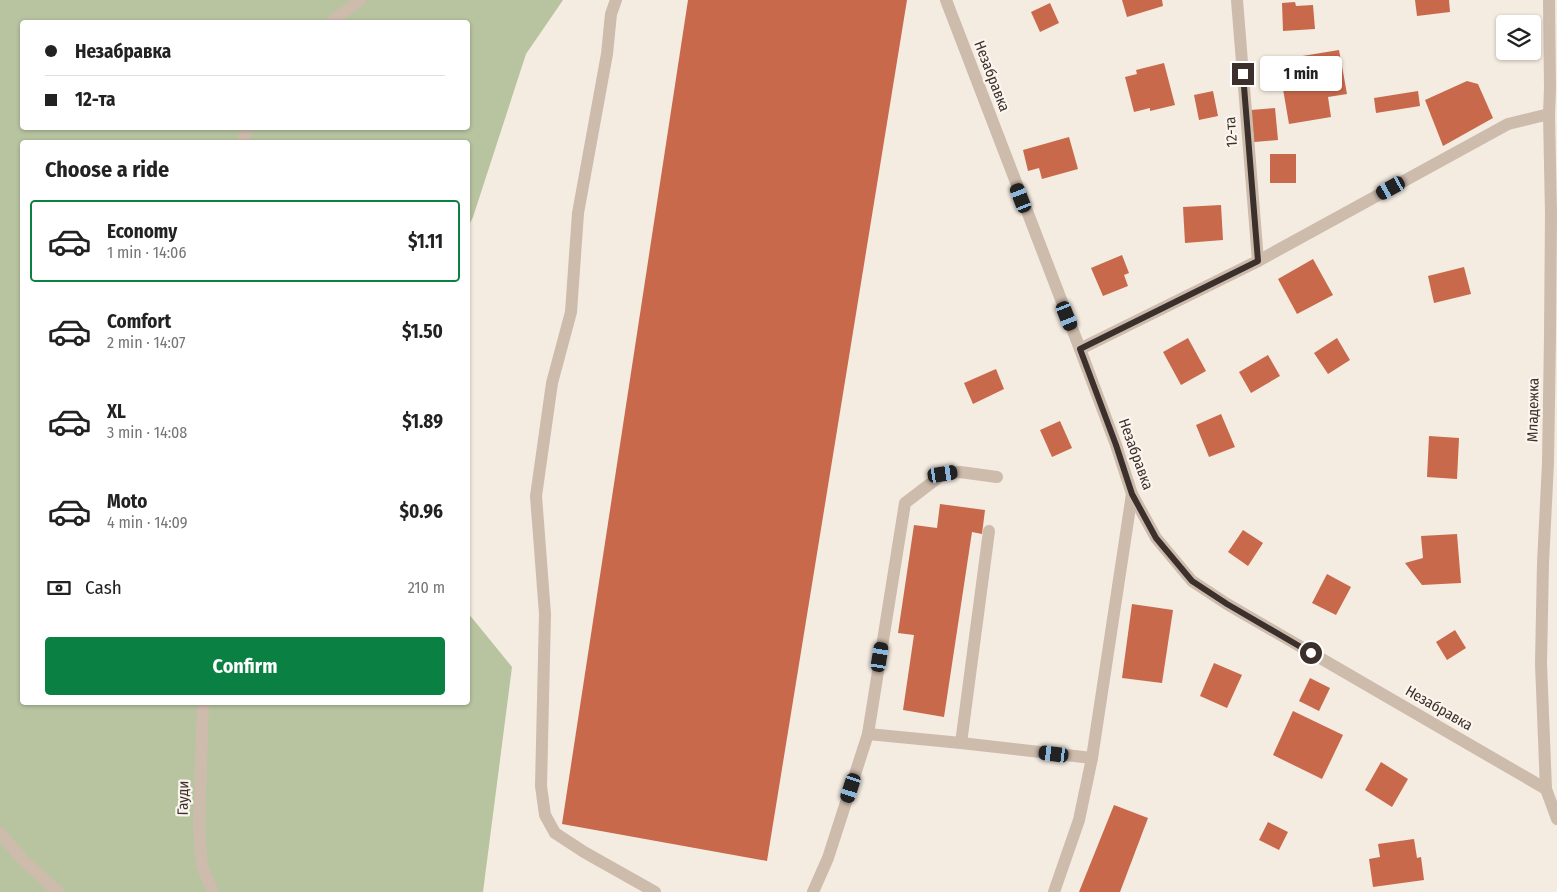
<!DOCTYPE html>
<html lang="en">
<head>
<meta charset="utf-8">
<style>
  :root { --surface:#fff; --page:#f2f2f2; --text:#222; --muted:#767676; --line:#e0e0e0; --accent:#0b8043 }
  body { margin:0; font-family:"Fira Sans Condensed",sans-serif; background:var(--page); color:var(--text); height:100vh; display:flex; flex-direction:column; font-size:19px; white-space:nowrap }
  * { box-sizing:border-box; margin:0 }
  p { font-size:16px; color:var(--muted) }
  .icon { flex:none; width:28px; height:28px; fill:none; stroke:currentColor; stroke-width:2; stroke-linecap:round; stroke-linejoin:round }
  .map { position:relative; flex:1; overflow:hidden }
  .details { position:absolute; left:20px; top:140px; width:450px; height:565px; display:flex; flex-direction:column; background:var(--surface); border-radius:5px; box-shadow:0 1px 4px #0004 }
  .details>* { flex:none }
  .top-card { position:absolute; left:20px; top:20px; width:450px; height:110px; border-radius:5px; box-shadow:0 1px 4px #0004; display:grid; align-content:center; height:110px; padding:0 25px; background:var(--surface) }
  .tools { position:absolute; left:1496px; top:15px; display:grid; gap:10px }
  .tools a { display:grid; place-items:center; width:45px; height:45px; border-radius:5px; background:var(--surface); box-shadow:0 1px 4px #0004; font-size:25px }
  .end { position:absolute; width:22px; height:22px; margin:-11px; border:6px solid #3b302b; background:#fff; box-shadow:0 0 0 2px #fff }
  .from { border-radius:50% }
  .bubble { position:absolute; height:35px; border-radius:5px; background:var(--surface); box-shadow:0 1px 4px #0004; font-size:16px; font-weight:700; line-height:35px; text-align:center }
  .car { position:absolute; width:15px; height:30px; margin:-15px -8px; border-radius:6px; box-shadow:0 0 4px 1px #0007; background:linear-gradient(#222 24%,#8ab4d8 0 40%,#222 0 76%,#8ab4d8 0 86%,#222 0) }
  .top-card b { display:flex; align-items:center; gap:18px; height:48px; font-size:19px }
  .top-card b+b { border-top:1px solid var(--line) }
  .top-card i { width:12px; height:12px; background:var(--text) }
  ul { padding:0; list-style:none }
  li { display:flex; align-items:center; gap:15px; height:82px; margin:0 10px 8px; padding:0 15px; border:2px solid transparent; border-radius:5px }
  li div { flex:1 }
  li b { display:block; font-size:19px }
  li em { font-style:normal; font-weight:700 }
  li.selected { border-color:var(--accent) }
  li>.icon { width:45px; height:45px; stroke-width:1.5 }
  h2 { padding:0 25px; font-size:22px; line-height:60px }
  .pay { display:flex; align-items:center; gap:12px; height:55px; padding:0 25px; font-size:19px }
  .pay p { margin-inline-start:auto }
  .primary-button { display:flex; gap:10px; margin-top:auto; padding:10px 25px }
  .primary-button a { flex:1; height:58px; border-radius:5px; background:var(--accent); color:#fff; font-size:20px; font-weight:700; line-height:58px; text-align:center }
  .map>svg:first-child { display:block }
  .green { fill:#b8c4a0; fill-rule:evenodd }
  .building { fill:#c8694b }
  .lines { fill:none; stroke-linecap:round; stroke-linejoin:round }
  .service { stroke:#cdbbac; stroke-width:12 }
  .minor { stroke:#cdbbac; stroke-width:12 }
  .route { stroke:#3b302b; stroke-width:6 }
  .labels { text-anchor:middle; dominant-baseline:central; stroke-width:4.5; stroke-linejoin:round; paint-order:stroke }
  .street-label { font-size:15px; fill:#3b302b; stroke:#fbf5ee }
</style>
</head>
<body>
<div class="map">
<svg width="1557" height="892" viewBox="0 0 1557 892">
  <rect width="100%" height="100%" fill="#f4ebe1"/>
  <!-- green -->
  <path class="green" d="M0,0h563l-37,54 -53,163 -5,10v-85h-446v560h446v-89l44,54 -29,225h-483zM22,22h446v106h-446z"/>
  <!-- building -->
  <g class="building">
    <path d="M688,0h219l-140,861 -205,-37z"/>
    <path d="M1122,0h40l1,6 -36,11z"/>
    <path d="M1415,0h34l1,12 -33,4z"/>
    <path d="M1295,2l1,4 17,-1 2,24 -32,2 -1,-28z"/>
    <path d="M1050,3l9,20 -19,9 -9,-20z"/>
    <path d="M1339,50l8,44 -19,3 3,20 -42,7 -11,-64z"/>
    <path d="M1164,63l11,42 -25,6v-3l-16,4 -9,-35 12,-3 -1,-4z"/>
    <path d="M1467,81l11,3 15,34 -50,28 -18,-46z"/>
    <path d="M1213,91l5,25 -19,4 -5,-25z"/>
    <path d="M1418,91l2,15 -44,7 -2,-15z"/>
    <path d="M1275,108l3,32 -24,2 -3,-32z"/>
    <path d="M1069,137l9,32 -36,10 -3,-11 -11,3 -5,-21z"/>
    <rect x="1270" y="154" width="26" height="29"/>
    <path d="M1221,205l2,35 -38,3 -2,-36z"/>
    <path d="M1122,255l7,18 -5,2 4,11 -25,10 -12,-28z"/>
    <path d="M1313,259l20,36 -36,19 -19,-35z"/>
    <path d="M1464,267l7,27 -37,9 -6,-27z"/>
    <path d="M1188,338l18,33 -25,14 -18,-33z"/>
    <path d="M1337,338l13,22 -22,14 -14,-21z"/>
    <path d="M1268,355l12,21 -29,17 -12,-21z"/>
    <path d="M996,369l8,20 -31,15 -9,-21z"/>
    <path d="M1221,414l14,33 -26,10 -13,-32z"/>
    <path d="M1060,421l12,27 -20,9 -12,-27z"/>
    <path d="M1429,436l30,2 -2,41 -30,-2z"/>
    <path d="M940,504l45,6 -3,24 -10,-2 -28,185 -41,-7 11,-75 -16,-2 16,-108 23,3z"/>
    <path d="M1243,530l20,13 -15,23 -20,-14z"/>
    <path d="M1457,534l4,49 -39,2 -17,-22 18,-5 -2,-22z"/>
    <path d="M1327,574l24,13 -15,28 -24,-12z"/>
    <path d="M1132,604l41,6 -11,73 -40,-5z"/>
    <path d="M1455,630l11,18 -19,12 -11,-18z"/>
    <path d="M1214,663l28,12 -15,33 -27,-12z"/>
    <path d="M1310,678l20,10 -11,23 -20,-10z"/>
    <path d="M1293,711l50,24 -21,44 -49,-24z"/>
    <path d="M1381,762l27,17 -16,28 -27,-17z"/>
    <path d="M1114,805l34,13 -28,74h-41z"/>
    <path d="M1268,822l20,10 -9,18 -20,-10z"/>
    <path d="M1414,839l3,19 4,-1 3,23 -51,7 -4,-28 11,-2 -2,-13z"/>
  </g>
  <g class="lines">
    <!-- service -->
    <g class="service">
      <path d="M616,0l-5,14 -4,40 -29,159 -7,99 -19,71 -16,113 9,118 -4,172 4,29 10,18 29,19 71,40"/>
      <path d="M1258,261l250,-137 41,-10"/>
      <path d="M868,734l37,-231 38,-29 17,-2 37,5"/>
      <path d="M961,743l28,-212"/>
      <path d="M813,892l15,-34 40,-124 93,9 131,15 40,-264"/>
      <path d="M1054,892l25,-72 13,-62"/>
    </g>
    <!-- minor -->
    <g class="minor">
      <path d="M946,0l134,349 36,96 16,49 24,44 36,43 35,23 319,185"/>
      <path d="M1549,0l1,88 -1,26 2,100 -1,123 -2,126 -5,100 -2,101 5,125 11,30"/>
      <path d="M331,22l29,-22"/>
      <path d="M243,142l4,-14"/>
      <path d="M1080,349l178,-88 -21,-261"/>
      <path d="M203,702l-4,128 3,36 11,26"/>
      <path d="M0,833l24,28 34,31"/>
    </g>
  </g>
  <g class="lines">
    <!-- route -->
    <path class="route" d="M1243,74l15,187 -178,88 36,96 16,49 24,44 36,43 35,23 84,49"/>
  </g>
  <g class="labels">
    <!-- street labels -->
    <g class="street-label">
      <text transform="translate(992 76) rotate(69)">Незабравка</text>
      <text transform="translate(1231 132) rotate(-94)">12-та</text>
      <text transform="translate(1533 410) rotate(-89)">Младежка</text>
      <text transform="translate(1136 454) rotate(70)">Незабравка</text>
      <text transform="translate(1439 708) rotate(30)">Незабравка</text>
      <text transform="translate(183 798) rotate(-89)">Гауди</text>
    </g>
  </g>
</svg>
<div class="tools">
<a><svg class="icon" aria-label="layers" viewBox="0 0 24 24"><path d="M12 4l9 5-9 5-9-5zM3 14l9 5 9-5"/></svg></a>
</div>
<i class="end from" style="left:1311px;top:653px"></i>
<i class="end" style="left:1243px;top:74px"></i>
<div class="bubble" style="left:1260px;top:56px;width:82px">1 min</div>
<i class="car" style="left:1391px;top:188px;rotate:241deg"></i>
<i class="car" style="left:1021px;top:198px;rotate:339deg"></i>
<i class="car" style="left:1067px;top:316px;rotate:158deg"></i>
<i class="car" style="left:943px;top:474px;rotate:81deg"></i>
<i class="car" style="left:880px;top:657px;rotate:9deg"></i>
<i class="car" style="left:1054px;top:754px;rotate:277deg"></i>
<i class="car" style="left:851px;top:788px;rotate:198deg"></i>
<div class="top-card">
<b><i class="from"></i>Незабравка</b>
<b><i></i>12-та</b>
</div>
<section class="details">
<h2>Choose a ride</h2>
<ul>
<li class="selected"><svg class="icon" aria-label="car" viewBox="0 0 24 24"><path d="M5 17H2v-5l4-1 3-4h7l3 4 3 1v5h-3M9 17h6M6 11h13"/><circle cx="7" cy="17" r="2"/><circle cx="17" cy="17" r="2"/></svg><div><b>Economy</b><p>1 min · 14:06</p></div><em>$1.11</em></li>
<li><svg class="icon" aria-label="car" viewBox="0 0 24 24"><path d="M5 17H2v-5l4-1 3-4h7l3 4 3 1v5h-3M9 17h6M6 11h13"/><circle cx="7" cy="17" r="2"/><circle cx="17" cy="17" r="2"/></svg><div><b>Comfort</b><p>2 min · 14:07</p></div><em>$1.50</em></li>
<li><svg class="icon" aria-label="car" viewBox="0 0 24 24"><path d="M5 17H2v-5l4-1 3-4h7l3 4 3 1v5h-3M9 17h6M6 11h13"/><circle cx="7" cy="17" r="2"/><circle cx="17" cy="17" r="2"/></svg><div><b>XL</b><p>3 min · 14:08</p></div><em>$1.89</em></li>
<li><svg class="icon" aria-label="car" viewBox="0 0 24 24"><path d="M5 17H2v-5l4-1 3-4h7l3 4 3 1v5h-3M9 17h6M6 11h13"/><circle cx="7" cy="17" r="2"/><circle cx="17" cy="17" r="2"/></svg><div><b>Moto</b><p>4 min · 14:09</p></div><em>$0.96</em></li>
</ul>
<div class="pay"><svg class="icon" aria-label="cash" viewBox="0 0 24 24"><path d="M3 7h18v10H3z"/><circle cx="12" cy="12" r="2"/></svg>Cash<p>210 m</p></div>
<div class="primary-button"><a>Confirm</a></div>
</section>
</div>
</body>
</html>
